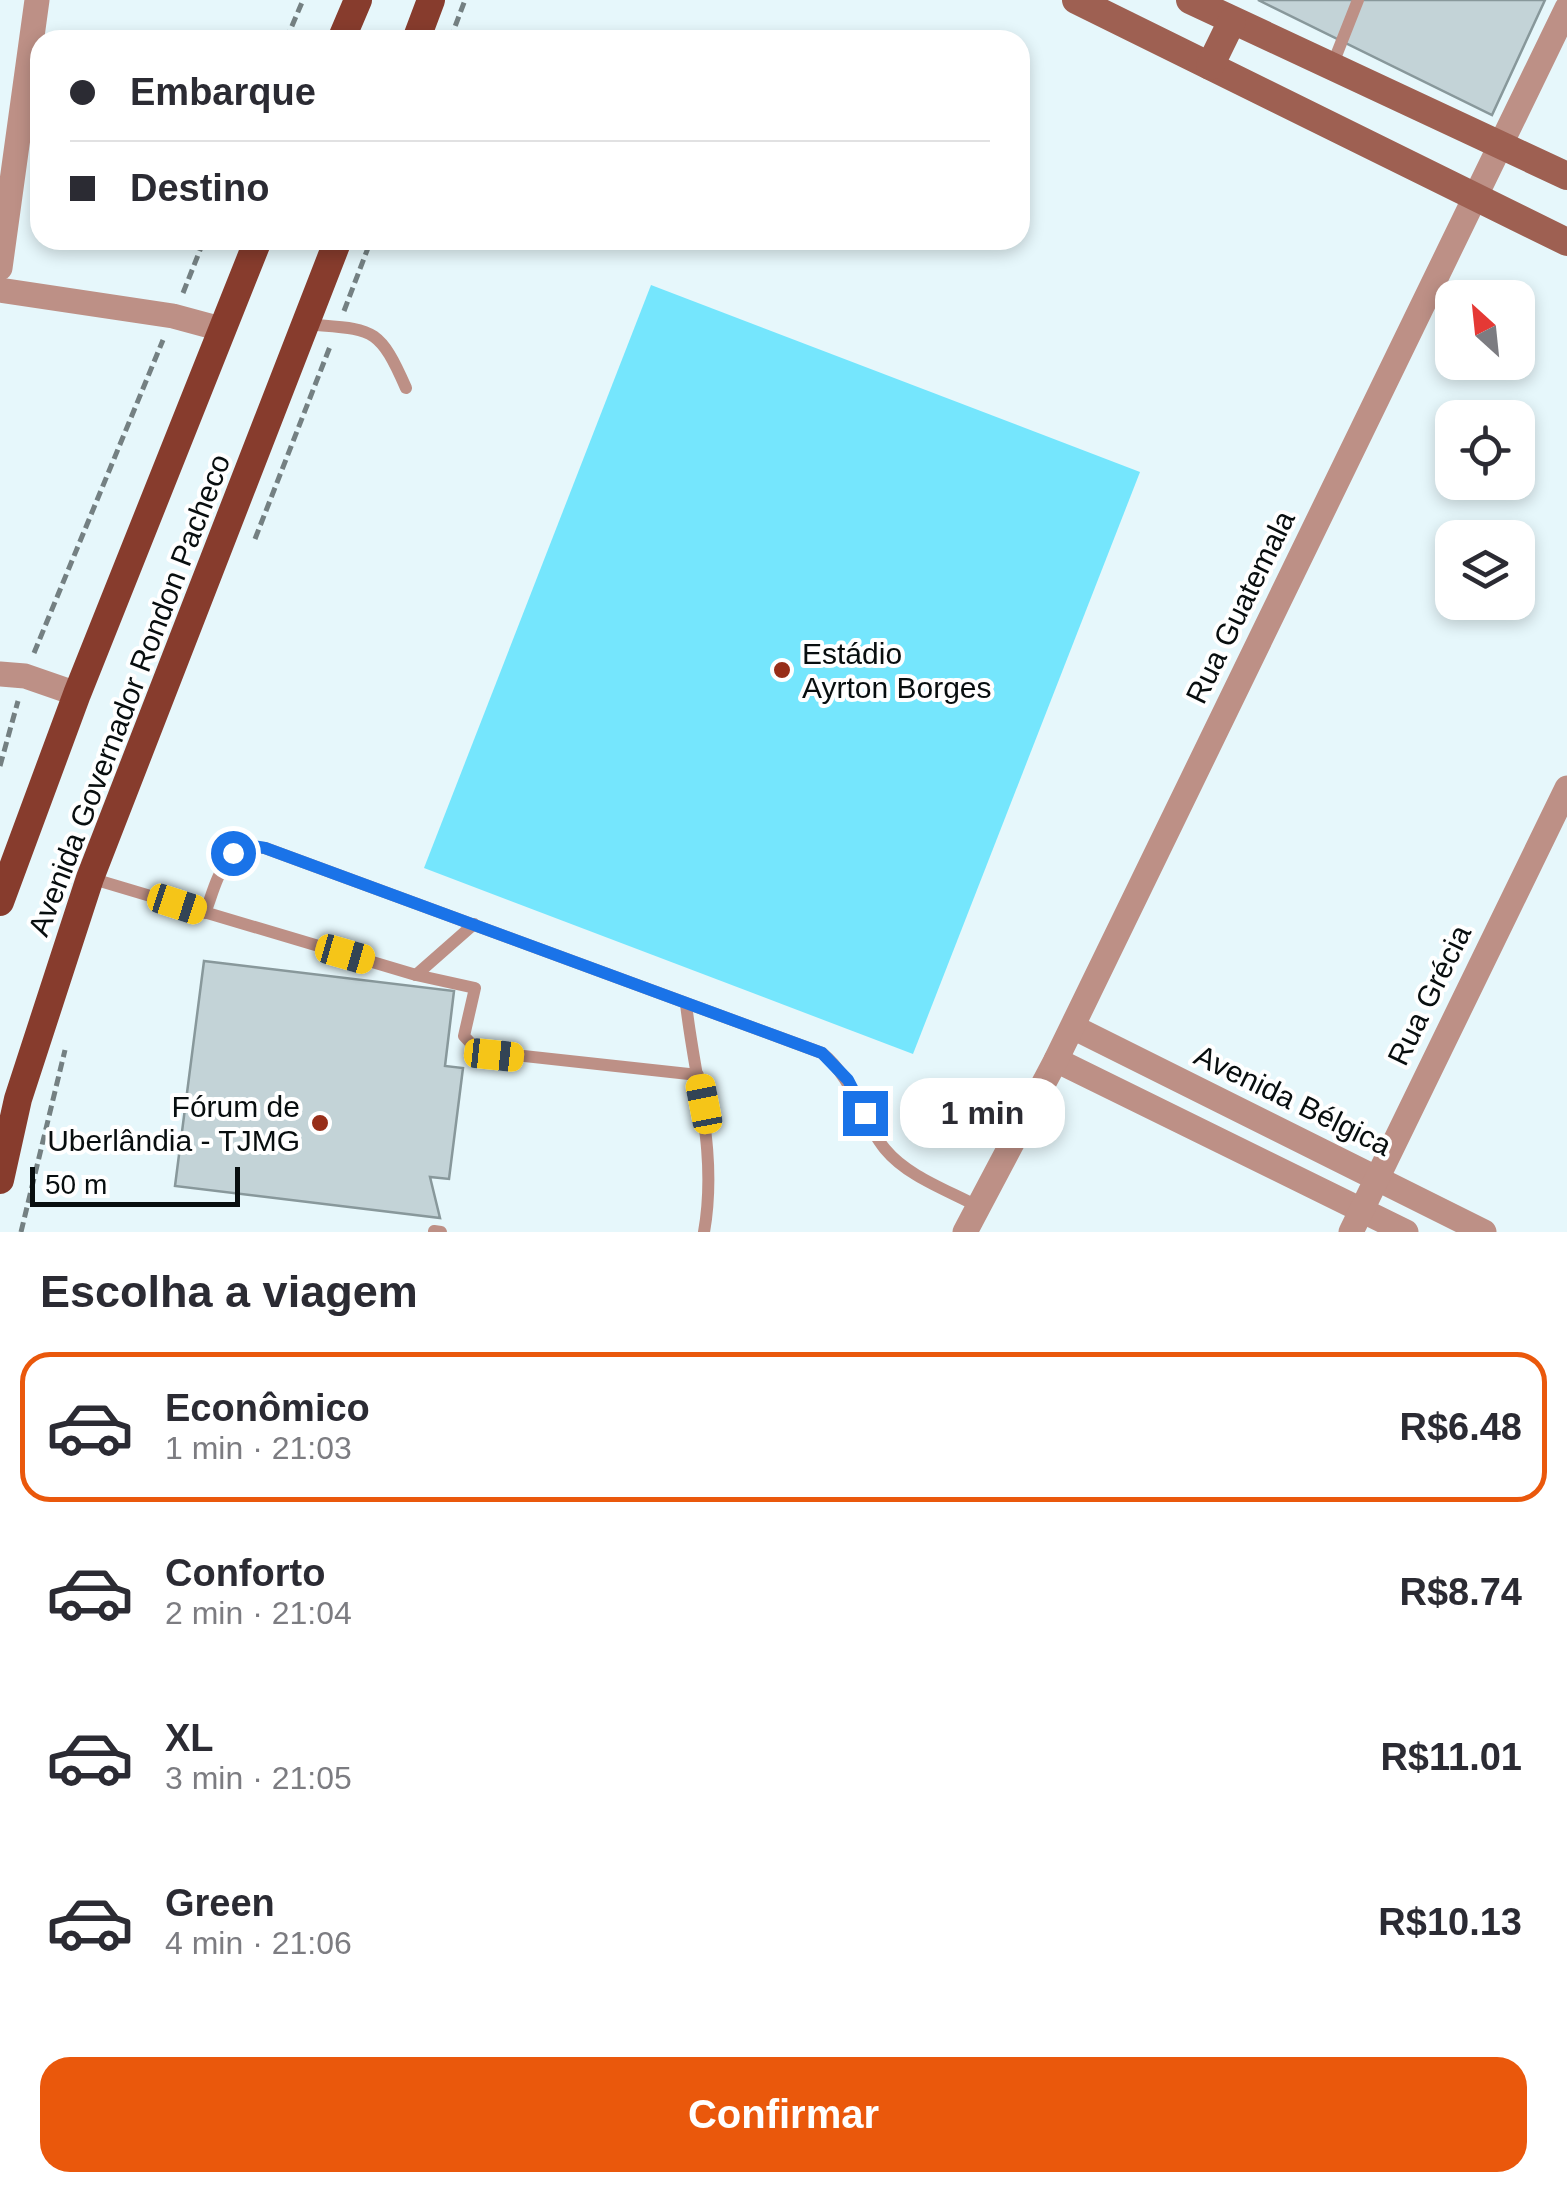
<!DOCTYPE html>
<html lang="pt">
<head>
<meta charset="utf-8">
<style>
  :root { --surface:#fff; --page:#f2f2f3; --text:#2b2b33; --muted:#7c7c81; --line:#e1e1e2; --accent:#ea580c }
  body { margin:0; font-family:Helvetica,sans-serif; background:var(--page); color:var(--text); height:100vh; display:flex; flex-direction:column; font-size:38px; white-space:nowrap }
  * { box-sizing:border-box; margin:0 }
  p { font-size:32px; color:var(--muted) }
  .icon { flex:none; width:55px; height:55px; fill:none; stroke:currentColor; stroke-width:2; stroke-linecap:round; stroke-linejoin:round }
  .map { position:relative; height:1232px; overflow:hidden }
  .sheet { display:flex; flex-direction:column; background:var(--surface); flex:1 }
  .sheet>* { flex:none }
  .top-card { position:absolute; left:30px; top:30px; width:1000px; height:220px; border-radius:30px; box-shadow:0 5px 15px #0003; display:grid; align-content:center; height:220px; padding:0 40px; background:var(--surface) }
  .needle { width:65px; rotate:333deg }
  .fabs { position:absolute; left:1435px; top:280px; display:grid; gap:20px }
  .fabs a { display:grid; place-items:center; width:100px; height:100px; border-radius:20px; background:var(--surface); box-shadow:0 5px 15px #0003; font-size:50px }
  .scale { position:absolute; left:30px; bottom:25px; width:210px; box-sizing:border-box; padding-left:10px; border:5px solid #080e0f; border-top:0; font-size:28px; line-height:35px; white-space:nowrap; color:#080e0f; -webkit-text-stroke:8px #fff; paint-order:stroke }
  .end { position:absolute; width:45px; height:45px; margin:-22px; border:12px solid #1a73e8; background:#fff; box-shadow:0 0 0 5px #fff }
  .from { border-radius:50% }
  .bubble { position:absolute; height:70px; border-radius:30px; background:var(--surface); box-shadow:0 5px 15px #0003; font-size:32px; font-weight:700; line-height:70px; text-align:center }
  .car { position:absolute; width:30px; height:60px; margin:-30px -15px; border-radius:12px; box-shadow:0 0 8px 2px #0007; background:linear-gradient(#f5c518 24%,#345 0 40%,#f5c518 0 76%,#345 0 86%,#f5c518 0) }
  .top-card b { display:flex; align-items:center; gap:35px; height:95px; font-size:38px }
  .top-card b+b { border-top:2px solid var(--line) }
  .top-card i { width:25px; height:25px; background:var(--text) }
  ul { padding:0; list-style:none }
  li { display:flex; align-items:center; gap:30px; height:150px; margin:0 20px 15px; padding:0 20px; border:5px solid transparent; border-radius:30px }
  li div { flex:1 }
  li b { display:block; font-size:38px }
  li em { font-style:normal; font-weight:700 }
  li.current { border-color:var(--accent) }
  li>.icon { width:90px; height:90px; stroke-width:1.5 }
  h2 { padding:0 40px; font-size:45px; line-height:120px }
  .button { display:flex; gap:20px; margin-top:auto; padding:20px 40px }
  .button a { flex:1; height:115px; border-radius:30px; background:var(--accent); color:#fff; font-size:40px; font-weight:700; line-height:115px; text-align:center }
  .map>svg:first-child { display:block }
  .green { fill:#75e6fd }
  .building { fill:#c3d3d7; stroke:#88989b; stroke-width:2.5 }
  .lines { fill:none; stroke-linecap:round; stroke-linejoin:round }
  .path { stroke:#748082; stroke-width:5; stroke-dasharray:10 5; stroke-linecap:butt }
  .service { stroke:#bd9086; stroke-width:12 }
  .minor { stroke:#bd9086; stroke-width:25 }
  .secondary { stroke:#9e6052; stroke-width:28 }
  .primary { stroke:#873c2d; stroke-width:28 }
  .route { stroke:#1a73e8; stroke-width:12 }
  .poi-dot { fill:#972e19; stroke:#fff; stroke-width:4 }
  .labels { text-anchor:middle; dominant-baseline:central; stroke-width:8; stroke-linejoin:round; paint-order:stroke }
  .street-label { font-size:30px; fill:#080e0f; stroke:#fff }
  .poi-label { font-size:30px; fill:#080e0f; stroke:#fff; text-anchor:start }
</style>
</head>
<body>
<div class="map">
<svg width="1567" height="1232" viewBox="0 0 1567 1232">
  <rect width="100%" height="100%" fill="#e6f7fb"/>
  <!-- green -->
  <path class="green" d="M651,285l489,187 -227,582 -489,-186z"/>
  <!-- building -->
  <g class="building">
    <path d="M1258,0h287l-53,115z"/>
    <path d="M204,961l250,30 -9,75 18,2 -14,111 -19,-2 10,41 -265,-32z"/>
  </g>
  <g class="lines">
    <!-- path -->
    <g class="path">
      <path d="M286,40l17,-40"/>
      <path d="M450,40l15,-40"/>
      <path d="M183,293l21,-53"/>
      <path d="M344,311l27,-71"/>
      <path d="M255,539l76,-195"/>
      <path d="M34,653l129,-313"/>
      <path d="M0,766l18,-65"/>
      <path d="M21,1232l44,-182"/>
    </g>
    <!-- service -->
    <g class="service">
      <path d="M1332,66l26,-66"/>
      <path d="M305,324c67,6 73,0 101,64"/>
      <path d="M90,878l326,97 59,13 -11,48 14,15 220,24"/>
      <path d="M205,913c12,-31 18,-71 60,-65l557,205c32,26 38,65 63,96 22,27 62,41 92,57"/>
      <path d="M416,975l58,-51"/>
      <path d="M686,1004c9,78 32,149 18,228"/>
      <path d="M434,1231l7,1"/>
    </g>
    <!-- minor -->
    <g class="minor">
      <path d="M0,268l37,-268"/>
      <path d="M0,290l173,26 48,13"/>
      <path d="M0,674l25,2 52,18"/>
      <path d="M1073,1027l411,205"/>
      <path d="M1056,1060l350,172"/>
      <path d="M965,1232l91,-172 511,-1052"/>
      <path d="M1351,1232l216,-444"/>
    </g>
    <!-- secondary -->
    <g class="secondary">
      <path d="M1076,0l491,242"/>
      <path d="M1190,0l377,176"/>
      <path d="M1210,66l22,-45"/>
    </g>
    <!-- primary -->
    <g class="primary">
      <path d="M341,40l17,-40"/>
      <path d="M416,40l15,-40"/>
      <path d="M0,902l77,-208 181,-454"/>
      <path d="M0,1180l18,-81 72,-221 248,-638"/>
    </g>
  </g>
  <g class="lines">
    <!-- route -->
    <path class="route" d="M233,853l20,-7 12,2 557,205 26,27 17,33"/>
  </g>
  <!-- markers -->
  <g class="poi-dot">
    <circle cx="782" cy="670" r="10"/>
    <circle cx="320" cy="1123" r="10"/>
  </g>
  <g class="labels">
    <!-- street labels -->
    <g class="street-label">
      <text transform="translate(1240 607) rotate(-64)">Rua Guatemala</text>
      <text transform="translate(129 695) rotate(-69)">Avenida Governador Rondon Pacheco</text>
      <text transform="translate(1429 995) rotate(-64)">Rua Grécia</text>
      <text transform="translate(1293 1100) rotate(26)">Avenida Bélgica</text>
    </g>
    <!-- poi labels -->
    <g class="poi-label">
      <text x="802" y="653">Estádio<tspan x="802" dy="34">Ayrton Borges</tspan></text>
      <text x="300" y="1106" text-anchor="end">Fórum de<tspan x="300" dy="34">Uberlândia - TJMG</tspan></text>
    </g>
  </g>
</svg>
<div class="fabs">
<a><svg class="needle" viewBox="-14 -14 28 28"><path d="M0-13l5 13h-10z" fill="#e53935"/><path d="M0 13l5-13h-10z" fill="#7c7c81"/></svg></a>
<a><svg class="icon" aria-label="locate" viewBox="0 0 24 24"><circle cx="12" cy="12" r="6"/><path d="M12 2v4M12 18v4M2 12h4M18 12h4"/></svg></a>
<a><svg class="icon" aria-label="layers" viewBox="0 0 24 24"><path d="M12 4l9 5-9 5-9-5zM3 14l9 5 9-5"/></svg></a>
</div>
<div class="scale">50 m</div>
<i class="end from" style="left:233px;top:853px"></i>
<i class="end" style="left:865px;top:1113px"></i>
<div class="bubble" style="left:900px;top:1078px;width:165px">1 min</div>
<i class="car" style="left:177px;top:904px;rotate:108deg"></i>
<i class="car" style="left:345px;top:954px;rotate:106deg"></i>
<i class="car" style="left:494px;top:1055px;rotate:96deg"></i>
<i class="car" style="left:704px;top:1104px;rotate:349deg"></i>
<div class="top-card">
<b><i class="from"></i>Embarque</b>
<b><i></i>Destino</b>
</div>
</div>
<section class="sheet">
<h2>Escolha a viagem</h2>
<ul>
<li class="current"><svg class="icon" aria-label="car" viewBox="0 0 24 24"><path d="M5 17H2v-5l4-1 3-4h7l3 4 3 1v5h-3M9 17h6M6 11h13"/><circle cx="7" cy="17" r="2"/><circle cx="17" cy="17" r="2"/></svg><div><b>Econômico</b><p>1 min · 21:03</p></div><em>R$6.48</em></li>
<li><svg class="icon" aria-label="car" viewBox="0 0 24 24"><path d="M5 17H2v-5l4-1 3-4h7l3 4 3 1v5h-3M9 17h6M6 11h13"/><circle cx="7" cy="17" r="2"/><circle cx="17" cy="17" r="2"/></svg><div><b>Conforto</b><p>2 min · 21:04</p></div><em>R$8.74</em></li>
<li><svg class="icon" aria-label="car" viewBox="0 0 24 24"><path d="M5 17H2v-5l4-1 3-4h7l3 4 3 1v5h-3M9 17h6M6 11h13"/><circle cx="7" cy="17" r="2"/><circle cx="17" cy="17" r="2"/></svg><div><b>XL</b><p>3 min · 21:05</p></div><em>R$11.01</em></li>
<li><svg class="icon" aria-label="car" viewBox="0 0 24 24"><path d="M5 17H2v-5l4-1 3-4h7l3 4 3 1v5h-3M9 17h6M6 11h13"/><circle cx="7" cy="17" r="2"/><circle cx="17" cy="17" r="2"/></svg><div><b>Green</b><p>4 min · 21:06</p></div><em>R$10.13</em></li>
</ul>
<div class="button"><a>Confirmar</a></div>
</section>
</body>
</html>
